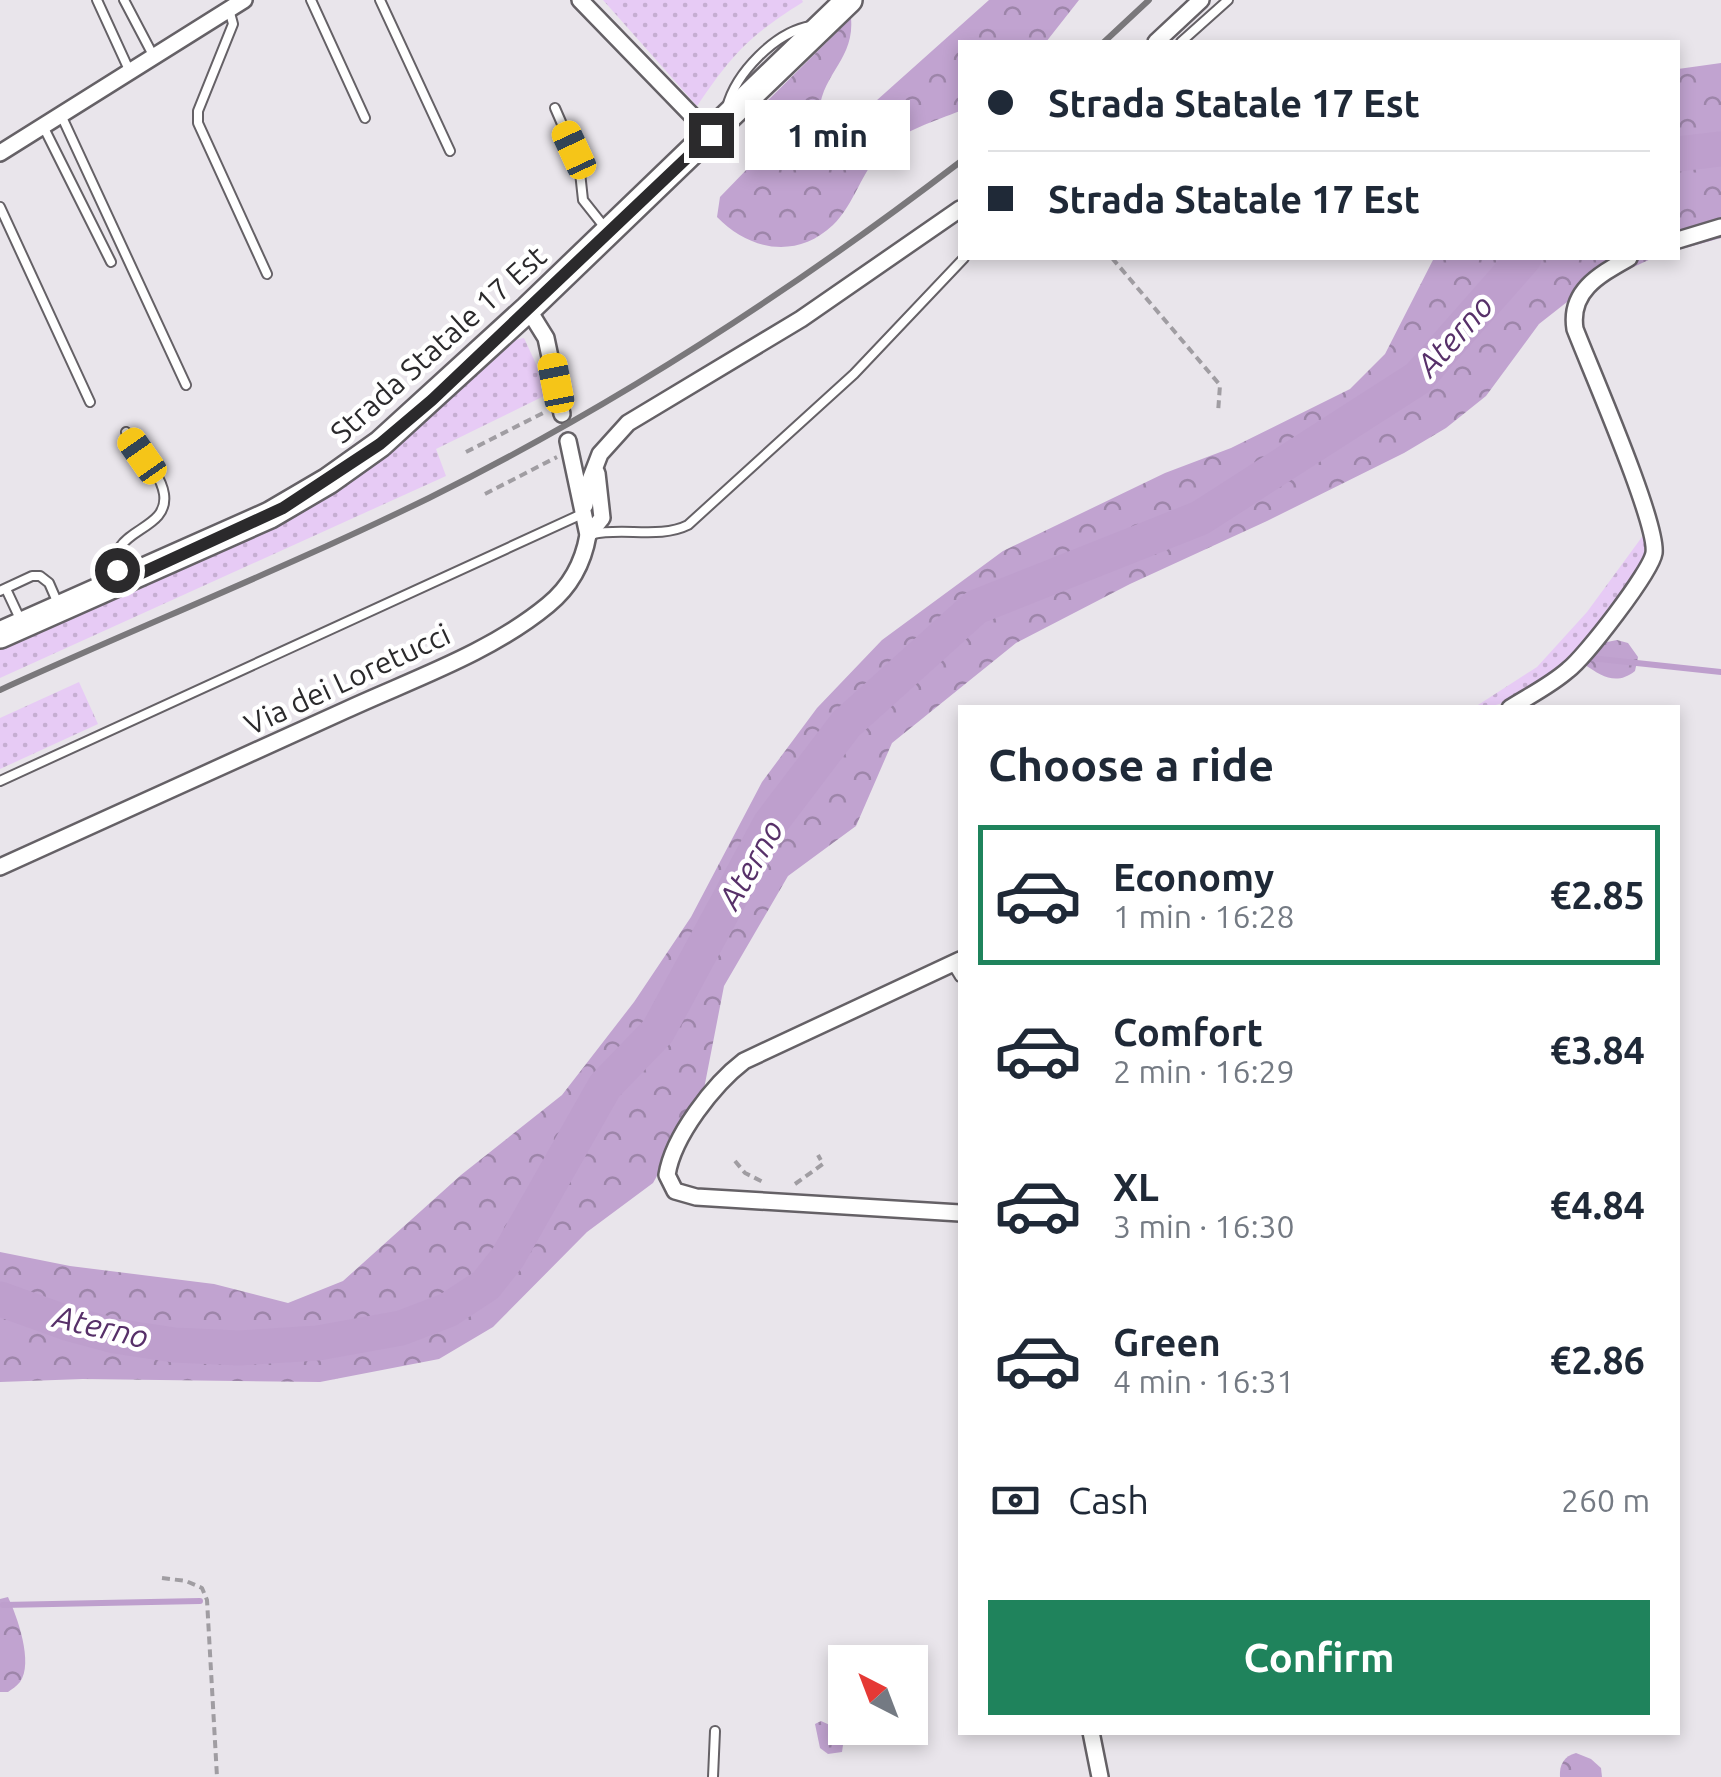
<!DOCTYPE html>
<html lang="en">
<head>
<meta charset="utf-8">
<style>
  :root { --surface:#fff; --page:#f6f6f7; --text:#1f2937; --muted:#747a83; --line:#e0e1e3; --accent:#1f835c }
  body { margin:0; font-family:Ubuntu,sans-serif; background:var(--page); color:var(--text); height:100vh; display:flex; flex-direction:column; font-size:38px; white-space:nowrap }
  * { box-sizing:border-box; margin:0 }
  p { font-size:32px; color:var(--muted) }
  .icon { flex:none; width:55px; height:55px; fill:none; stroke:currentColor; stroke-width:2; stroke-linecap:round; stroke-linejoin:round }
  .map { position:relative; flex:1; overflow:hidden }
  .side { position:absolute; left:958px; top:705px; width:722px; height:1030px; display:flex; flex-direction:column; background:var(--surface); border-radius:0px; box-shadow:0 5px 15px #0003 }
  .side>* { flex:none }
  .hud { position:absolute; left:958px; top:40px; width:722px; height:220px; border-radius:0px; box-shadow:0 5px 15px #0003; display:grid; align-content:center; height:220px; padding:0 30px; background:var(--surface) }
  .needle { width:65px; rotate:318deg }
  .buttons { position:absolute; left:828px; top:1645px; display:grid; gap:20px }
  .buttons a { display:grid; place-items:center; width:100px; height:100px; border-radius:0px; background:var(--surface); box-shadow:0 5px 15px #0003; font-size:50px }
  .end { position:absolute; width:45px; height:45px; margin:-22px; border:12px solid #2b2a2c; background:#fff; box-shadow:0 0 0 5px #fff }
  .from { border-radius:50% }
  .bubble { position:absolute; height:70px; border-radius:0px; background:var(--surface); box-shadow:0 5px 15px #0003; font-size:32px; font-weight:700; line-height:70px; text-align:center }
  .car { position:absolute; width:30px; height:60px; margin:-30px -15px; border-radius:12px; box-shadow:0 0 8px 2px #0007; background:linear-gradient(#f5c518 24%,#345 0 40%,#f5c518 0 76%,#345 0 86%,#f5c518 0) }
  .hud b { display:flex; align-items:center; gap:35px; height:95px; font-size:38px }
  .hud b+b { border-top:2px solid var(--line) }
  .hud i { width:25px; height:25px; background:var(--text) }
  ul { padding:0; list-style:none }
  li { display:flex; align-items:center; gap:30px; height:140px; margin:0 20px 15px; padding:0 10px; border:5px solid transparent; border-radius:0px }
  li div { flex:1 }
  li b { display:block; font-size:38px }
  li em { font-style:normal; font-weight:700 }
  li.selected { border-color:var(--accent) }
  li>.icon { width:90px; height:90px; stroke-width:1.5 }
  h2 { padding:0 30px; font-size:45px; line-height:120px }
  .pay { display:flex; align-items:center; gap:25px; height:110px; padding:0 30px; font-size:38px }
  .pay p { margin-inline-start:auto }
  .button { display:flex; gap:20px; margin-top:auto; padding:20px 30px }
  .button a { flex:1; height:115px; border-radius:0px; background:var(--accent); color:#fff; font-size:40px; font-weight:700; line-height:115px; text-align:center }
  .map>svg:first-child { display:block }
  .grass { fill:url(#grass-dots) }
  .forest { fill:url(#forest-crowns) }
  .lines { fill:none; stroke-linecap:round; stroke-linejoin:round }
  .stream { stroke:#be9fcd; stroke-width:6 }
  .river { stroke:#be9fcd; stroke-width:35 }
  .service-casing { stroke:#656166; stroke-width:12 }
  .minor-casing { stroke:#656166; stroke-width:20 }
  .primary-casing { stroke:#656166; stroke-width:30 }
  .path { stroke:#a09da2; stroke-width:4; stroke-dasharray:8 5; stroke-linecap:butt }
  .service { stroke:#fff; stroke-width:8 }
  .minor { stroke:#fff; stroke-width:15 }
  .primary { stroke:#fff; stroke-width:25 }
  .rail { stroke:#7a787b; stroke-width:6 }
  .route { stroke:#2b2a2c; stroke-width:12 }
  .labels { text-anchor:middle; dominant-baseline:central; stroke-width:9; stroke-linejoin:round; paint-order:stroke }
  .street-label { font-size:30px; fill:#2b2a2c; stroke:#fff }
  .water-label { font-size:32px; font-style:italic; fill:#573069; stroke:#fff }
</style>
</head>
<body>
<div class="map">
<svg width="1721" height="1777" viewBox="0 0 1721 1777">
  <defs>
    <pattern id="grass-dots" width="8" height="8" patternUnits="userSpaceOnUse" patternTransform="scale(2.5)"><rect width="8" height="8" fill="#e7cbf5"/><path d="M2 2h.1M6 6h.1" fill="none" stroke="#c6aed2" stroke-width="1.8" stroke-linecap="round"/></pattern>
    <pattern id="forest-crowns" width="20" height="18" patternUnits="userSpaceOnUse" patternTransform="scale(2.5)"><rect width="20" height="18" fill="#c1a3d0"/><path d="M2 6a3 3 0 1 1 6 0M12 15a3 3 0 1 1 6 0" fill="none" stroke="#9d85a9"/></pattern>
  </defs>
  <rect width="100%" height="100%" fill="#e9e5eb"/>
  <!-- grass -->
  <g class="grass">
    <path d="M603,0h199l1,2c-54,34 -70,51 -106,104z"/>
    <path d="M524,338l12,26 8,32 -108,53 10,27 -446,202v-34l260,-116 244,-186z"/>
    <path d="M1650,526l5,21c-35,52 -108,160 -176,160l-1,-2 59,-38 50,-55z"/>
    <path d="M79,682l19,42 -98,45v-51z"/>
  </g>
  <!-- forest -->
  <g class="forest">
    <path d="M989,0h90l-33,42h-86v69c-25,10 -56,19 -76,38 -23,22 -29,55 -51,76 -37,35 -84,25 -116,-8l3,-20 30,-31 12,-27 -13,-20 102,-101c4,44 -33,57 -32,101l18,9 30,-19z"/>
    <path d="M1721,63v175l-43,12v-181z"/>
    <path d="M1434,258h219l-74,34 -12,10 -28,22 -53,72 -40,32 -42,25 -137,68 -137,63 -114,59 -124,100 -36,83 -68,50 -64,110 -21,108 -50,89 -66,49 -94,95 -54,32 -119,23 -237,-3 -83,3v-130l70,14 144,18 74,19 55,-22 118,-106 101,-80 72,-93 57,-85 71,-135 55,-74 65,-68 121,-89 162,-78 66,-25 119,-59 35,-35z"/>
    <path d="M1617,640l11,3 10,14 -3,14c-19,15 -33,5 -50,-6l17,-22z"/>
    <path d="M8,1597c9,19 26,66 12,85 -3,4 -8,7 -12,10h-8v-93z"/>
    <path d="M821,1721l11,5 12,12 -2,14 -14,2 -8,-6 -5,-24z"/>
    <path d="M1576,1753l15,6 10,9 1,9h-42c-1,-12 4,-21 16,-24z"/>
  </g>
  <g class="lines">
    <!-- stream -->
    <g class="stream">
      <path d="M1590,658l131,14"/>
      <path d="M3,1605l197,-4"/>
    </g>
    <!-- river -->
    <g class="river">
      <path d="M1678,154l43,-5"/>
      <path d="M0,1299l67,24 48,13 59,9 65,3 79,-5 83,-15 47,-18 38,-25 22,-28 97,-171 53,-55 112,-207 76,-100 130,-117 224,-89 218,-140 106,-120"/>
    </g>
    <!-- service casing -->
    <g class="service-casing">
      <g id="service">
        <path d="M97,0l33,72"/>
        <path d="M124,0l30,57"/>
        <path d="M311,0l54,118"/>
        <path d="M380,0l70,151"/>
        <path d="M229,9l4,15 -35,87v12l69,151"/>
        <path d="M1181,42l47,-42"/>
        <path d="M727,107c9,-34 48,-75 84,-81"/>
        <path d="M555,108l24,55 4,37 23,29"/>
        <path d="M61,115l125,270"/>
        <path d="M43,126l68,136"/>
        <path d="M0,207l90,195"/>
        <path d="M593,534c30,-7 67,5 95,-9l166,-151 110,-116"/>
        <path d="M120,578c-21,-51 50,-43 44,-84 -3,-21 -26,-44 -38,-62"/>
        <path d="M6,589l15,32"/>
        <path d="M0,591l32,-15h8l9,7 10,23"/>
        <path d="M0,781l582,-267"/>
        <path d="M952,964l8,13"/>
        <path d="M713,1777l2,-46"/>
      </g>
    </g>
    <!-- minor casing -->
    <g class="minor-casing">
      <g id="minor">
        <path d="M580,0l131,135"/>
        <path d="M1156,42l45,-42"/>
        <path d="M0,153l244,-153"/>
        <path d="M1678,240l43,-13"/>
        <path d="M528,309l18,29 16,76"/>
        <path d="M585,505l5,-25 10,-26 28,-31 173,-104 159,-110"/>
        <path d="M588,535l14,-17 -5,-45"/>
        <path d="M1510,708c19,-12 41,-23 58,-38 17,-13 83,-98 86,-117 4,-30 -64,-185 -79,-224 -6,-38 24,-54 54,-71"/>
        <path d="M0,867c115,-52 231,-105 346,-157 67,-31 144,-57 202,-105 22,-18 35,-41 40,-70l-20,-94"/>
        <path d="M960,960l-216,101c-30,23 -71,75 -77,114l8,16 21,6 264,16"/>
        <path d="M1091,1732l9,45"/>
      </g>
    </g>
    <!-- primary casing -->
    <g class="primary-casing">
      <path id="primary" d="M0,635l270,-120 58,-34 52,-37 148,-135 321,-309"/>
    </g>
    <!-- path -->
    <g class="path">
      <path d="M1112,258l108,127 -2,28"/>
      <path d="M466,452l81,-41"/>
      <path d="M485,494l72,-37"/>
      <path d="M735,1161l10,12 20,10"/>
      <path d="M795,1184l28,-20 -5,-9"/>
      <path d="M162,1578l24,3 16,7 5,12 10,177"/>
    </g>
    <!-- service -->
    <use href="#service" class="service"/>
    <!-- minor -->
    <use href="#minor" class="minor"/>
    <!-- primary -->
    <use href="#primary" class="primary"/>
    <!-- rail -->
    <g class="rail">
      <path d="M1104,42l45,-42"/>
      <path d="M0,690c143,-65 288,-123 429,-192 189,-94 364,-208 531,-336"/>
    </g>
  </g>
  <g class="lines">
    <!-- route -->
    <path class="route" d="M117,570l5,12 161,-74 97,-64 52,-44 279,-265"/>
  </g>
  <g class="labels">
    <!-- street labels -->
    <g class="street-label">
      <text transform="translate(438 344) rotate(-42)">Strada Statale 17 Est</text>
      <text transform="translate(347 679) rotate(-25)">Via dei Loretucci</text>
    </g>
    <!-- water labels -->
    <g class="water-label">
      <text transform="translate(1454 335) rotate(-48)">Aterno</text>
      <text transform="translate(750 864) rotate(-60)">Aterno</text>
      <text transform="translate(101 1326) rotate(13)">Aterno</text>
    </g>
  </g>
</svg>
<div class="buttons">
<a><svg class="needle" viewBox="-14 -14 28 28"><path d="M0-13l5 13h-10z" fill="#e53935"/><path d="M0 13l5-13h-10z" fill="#747a83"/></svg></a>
</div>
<i class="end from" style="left:117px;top:570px"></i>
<i class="end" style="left:711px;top:135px"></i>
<div class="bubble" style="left:745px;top:100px;width:165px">1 min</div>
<i class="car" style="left:574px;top:150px;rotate:335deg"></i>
<i class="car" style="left:556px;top:383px;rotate:349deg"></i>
<i class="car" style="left:142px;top:456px;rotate:325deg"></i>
<div class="hud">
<b><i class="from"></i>Strada Statale 17 Est</b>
<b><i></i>Strada Statale 17 Est</b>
</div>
<section class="side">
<h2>Choose a ride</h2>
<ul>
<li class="selected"><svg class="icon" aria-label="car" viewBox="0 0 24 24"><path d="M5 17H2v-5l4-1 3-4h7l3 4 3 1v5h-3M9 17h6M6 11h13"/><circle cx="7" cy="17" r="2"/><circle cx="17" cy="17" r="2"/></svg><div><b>Economy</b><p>1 min · 16:28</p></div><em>€2.85</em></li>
<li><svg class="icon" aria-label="car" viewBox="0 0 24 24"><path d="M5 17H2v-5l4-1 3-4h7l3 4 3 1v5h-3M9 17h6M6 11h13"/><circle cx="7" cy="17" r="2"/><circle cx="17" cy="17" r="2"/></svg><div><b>Comfort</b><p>2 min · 16:29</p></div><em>€3.84</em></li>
<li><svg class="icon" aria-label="car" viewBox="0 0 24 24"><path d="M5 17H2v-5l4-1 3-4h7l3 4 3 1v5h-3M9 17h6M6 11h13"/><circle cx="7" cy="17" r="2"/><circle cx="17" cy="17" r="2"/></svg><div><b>XL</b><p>3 min · 16:30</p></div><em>€4.84</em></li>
<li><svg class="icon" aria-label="car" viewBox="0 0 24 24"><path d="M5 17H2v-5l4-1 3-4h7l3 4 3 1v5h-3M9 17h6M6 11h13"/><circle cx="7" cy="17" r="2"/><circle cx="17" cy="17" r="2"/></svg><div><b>Green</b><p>4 min · 16:31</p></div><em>€2.86</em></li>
</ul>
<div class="pay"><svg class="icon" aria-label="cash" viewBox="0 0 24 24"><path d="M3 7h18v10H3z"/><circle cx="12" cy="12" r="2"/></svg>Cash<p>260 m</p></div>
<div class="button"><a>Confirm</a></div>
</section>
</div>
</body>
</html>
